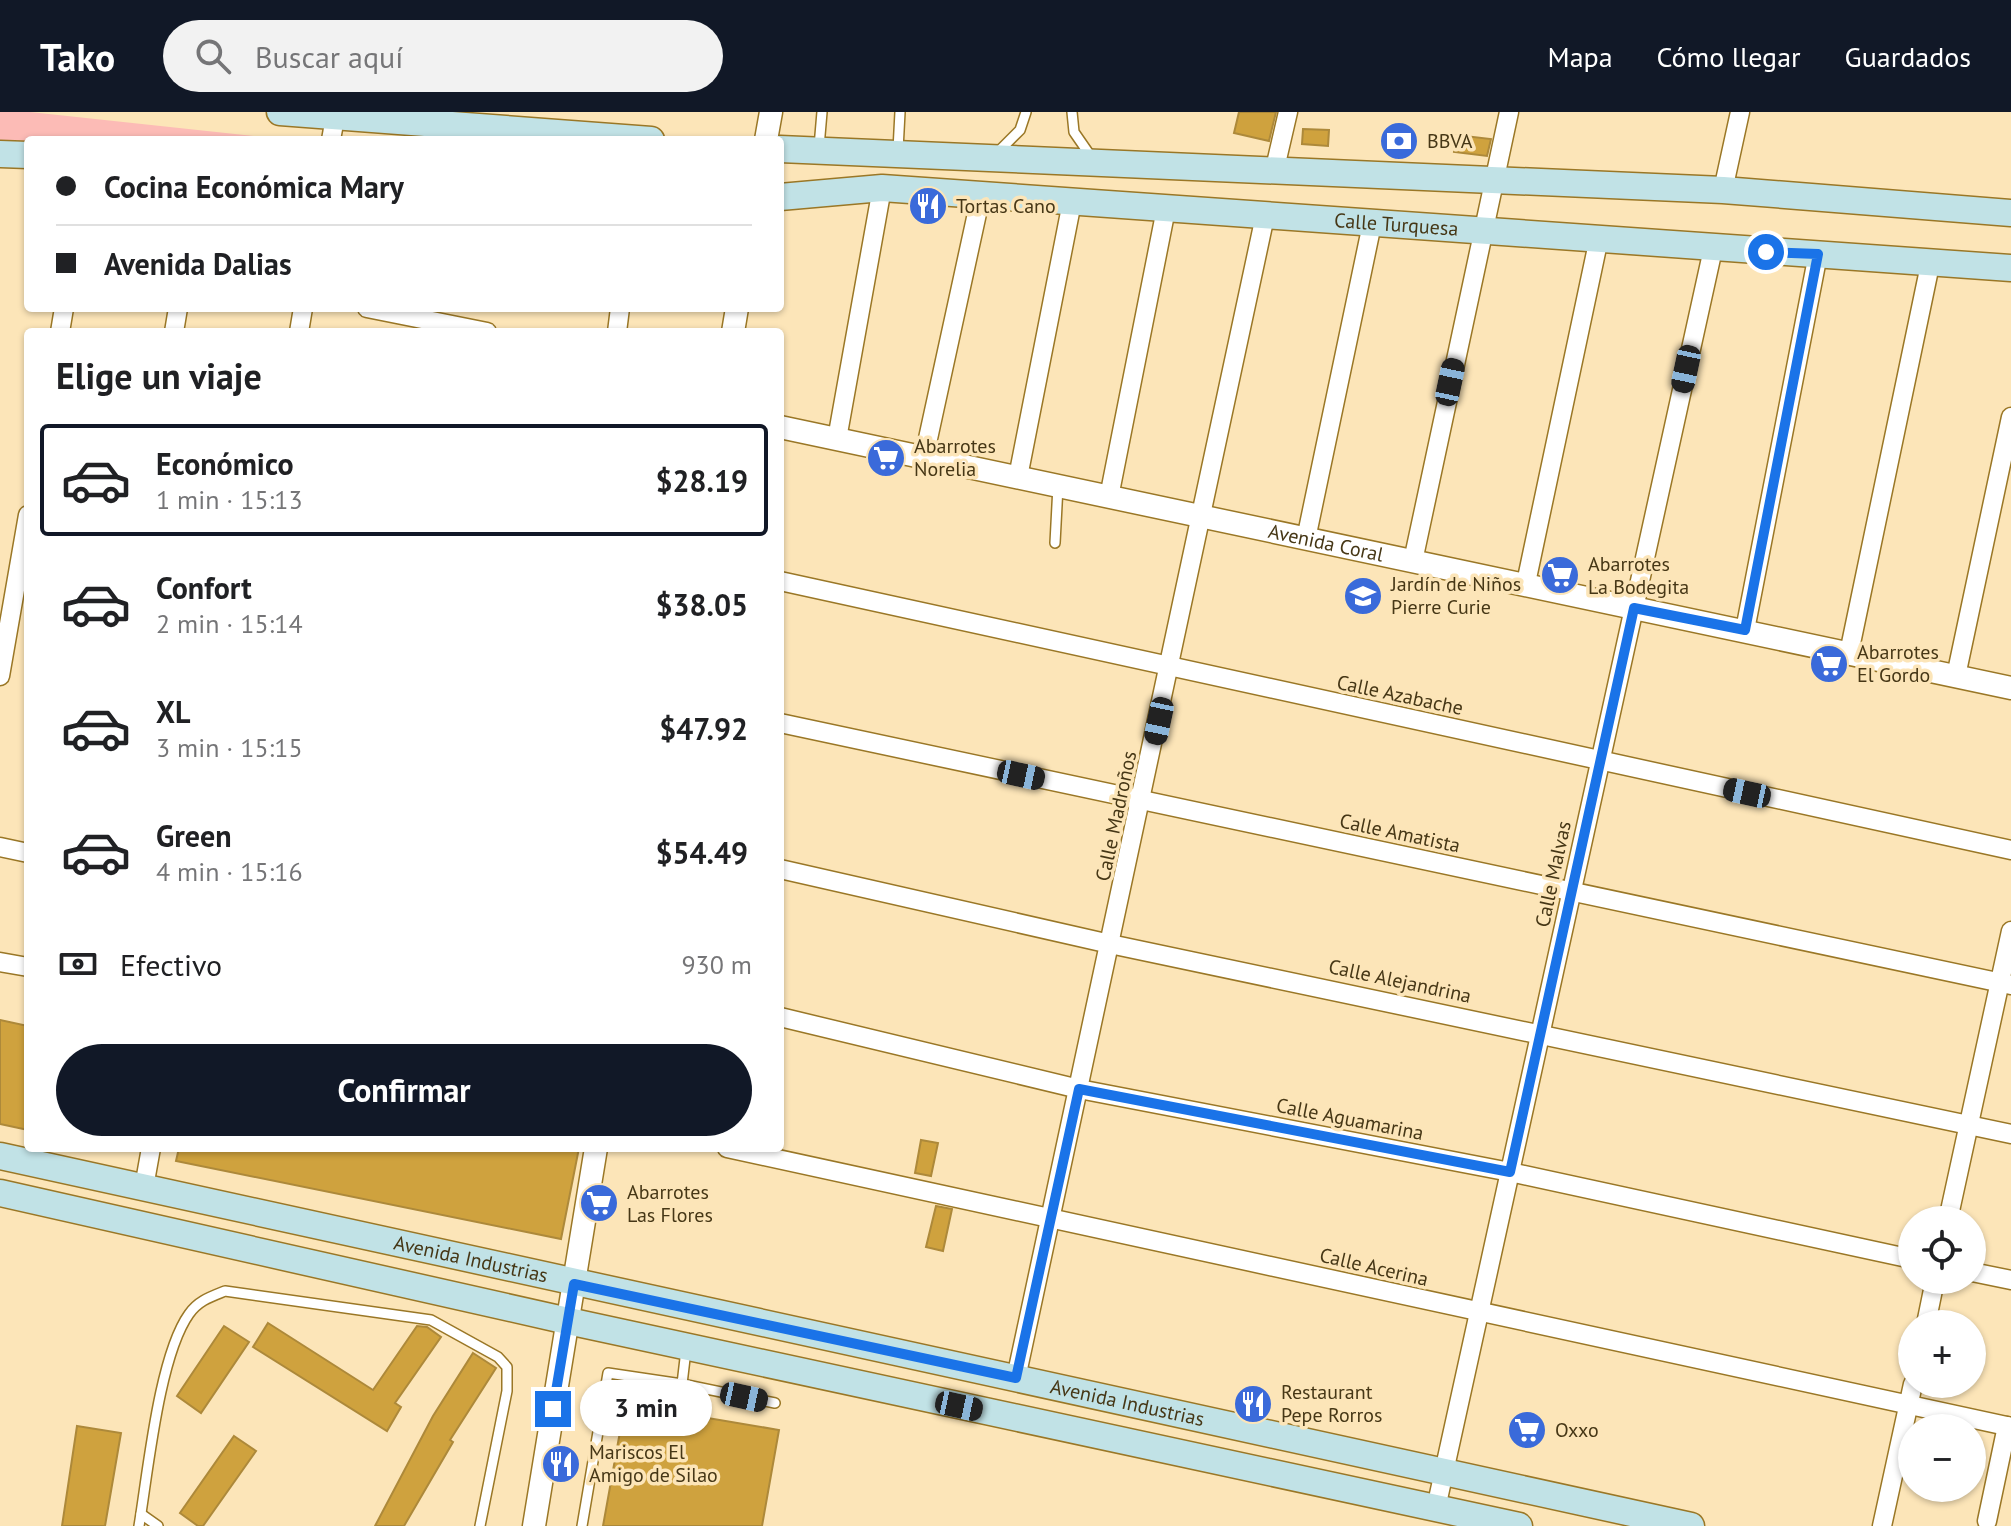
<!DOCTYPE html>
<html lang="es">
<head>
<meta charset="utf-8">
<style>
  :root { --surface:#fff; --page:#f2f2f2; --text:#202124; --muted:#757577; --line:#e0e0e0; --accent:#111827 }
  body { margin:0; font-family:"PT Sans",sans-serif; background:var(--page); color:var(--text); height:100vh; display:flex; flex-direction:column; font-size:30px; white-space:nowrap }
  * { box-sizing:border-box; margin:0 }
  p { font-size:26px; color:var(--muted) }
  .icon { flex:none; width:44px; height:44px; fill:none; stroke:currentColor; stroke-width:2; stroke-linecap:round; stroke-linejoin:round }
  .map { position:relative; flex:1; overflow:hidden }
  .panel { position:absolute; left:24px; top:216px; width:760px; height:824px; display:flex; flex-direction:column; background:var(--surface); border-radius:8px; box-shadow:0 2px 6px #0004 }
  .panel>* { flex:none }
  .banner { position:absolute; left:24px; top:24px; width:760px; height:176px; border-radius:8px; box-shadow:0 2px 6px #0004; display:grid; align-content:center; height:176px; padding:0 32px; background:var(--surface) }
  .controls { position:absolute; left:1898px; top:1094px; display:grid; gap:16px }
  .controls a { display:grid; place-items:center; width:88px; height:88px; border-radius:50%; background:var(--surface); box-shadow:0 2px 6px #0004; font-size:40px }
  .end { position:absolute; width:36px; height:36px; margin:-18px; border:10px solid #1a73e8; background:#fff; box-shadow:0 0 0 4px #fff }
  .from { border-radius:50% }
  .bubble { position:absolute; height:56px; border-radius:28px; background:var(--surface); box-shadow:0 2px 6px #0004; font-size:26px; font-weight:800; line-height:56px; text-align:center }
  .car { position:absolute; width:24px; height:48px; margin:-24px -12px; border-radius:10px; box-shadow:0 0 6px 2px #0007; background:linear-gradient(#222 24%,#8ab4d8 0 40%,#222 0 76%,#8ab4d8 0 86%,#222 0) }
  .banner b { display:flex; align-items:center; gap:28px; height:76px; font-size:30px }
  .banner b+b { border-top:2px solid var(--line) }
  .banner i { width:20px; height:20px; background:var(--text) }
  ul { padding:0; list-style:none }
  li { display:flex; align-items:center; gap:24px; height:112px; margin:0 16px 12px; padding:0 16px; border:4px solid transparent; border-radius:8px }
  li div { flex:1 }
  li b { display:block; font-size:30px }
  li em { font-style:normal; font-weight:800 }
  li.current { border-color:var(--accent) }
  li>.icon { width:72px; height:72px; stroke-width:1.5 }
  h2 { padding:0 32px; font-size:36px; line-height:96px }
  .pay { display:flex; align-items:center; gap:20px; height:88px; padding:0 32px; font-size:30px }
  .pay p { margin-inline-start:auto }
  .button { display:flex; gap:16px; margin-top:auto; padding:16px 32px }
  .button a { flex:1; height:92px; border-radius:48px; background:var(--accent); color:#fff; font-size:32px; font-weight:800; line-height:92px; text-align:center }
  header { display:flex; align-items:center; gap:48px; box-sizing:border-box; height:112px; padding:0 40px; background:var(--accent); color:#fff }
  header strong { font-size:38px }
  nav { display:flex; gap:44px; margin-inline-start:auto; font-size:28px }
  .search { width:560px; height:72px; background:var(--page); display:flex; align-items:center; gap:20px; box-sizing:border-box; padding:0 28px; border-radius:44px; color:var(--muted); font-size:30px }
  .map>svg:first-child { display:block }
  .green { fill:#fcbbb6 }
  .building { fill:#cfa23e; stroke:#ad893a; stroke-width:2 }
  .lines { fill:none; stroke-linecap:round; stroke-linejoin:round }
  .service-casing { stroke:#9a7726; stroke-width:12 }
  .minor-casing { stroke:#9a7726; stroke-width:21 }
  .tertiary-casing { stroke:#9a7726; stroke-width:25 }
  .secondary-casing { stroke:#9a7726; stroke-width:29 }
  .service { stroke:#fff; stroke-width:9 }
  .minor { stroke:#fff; stroke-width:18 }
  .tertiary { stroke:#fff; stroke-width:22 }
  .secondary { stroke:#c1e2e6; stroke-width:26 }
  .route { stroke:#1a73e8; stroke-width:10 }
  .labels { text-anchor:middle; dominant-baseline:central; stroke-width:7; stroke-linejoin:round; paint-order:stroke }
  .poi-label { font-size:20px; fill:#463716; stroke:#fce5b8; text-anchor:start }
  .street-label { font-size:20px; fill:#463716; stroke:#fce5b8 }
</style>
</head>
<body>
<header>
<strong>Tako</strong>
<div class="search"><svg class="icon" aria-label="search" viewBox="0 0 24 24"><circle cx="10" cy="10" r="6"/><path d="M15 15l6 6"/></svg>Buscar aquí</div>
<nav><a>Mapa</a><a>Cómo llegar</a><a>Guardados</a></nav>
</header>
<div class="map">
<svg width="2011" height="1414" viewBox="0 0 2011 1414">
  <rect width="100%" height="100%" fill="#fce5b8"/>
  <!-- green -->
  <path class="green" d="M0,0h30l262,28 -292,3z"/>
  <!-- building -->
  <g class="building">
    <path d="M1239,0h37l-7,29 -35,-8z"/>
    <path d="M1303,17l26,1 -1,16 -26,-2z"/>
    <path d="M1456,23l35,4 -4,17 -33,-4z"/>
    <path d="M0,908l28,6v104l-28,-6z"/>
    <path d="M921,1028l17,3 -7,33 -16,-3z"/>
    <path d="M179,1036h400l-18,91 -385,-78z"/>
    <path d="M936,1094l16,3 -9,42 -17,-4z"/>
    <path d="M268,1211l105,67 44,-64 10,1 14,10 -46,66 6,4 -14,24 -134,-84z"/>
    <path d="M224,1214l25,16 -48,71 -24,-17z"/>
    <path d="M473,1241l23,15 -46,72 3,2 -49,84h-29l58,-110z"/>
    <path d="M625,1292l154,26 -17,96h-159z"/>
    <path d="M77,1314l44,7 -16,93h-43z"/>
    <path d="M234,1324l22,15 -53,75h-5l-18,-13z"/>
  </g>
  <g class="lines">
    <!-- service casing -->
    <g class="service-casing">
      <g id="service">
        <path d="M1072,0l2,20 18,26"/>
        <path d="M819,35l3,-35"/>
        <path d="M898,38l2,-38"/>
        <path d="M996,42l24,-24 6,-18"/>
        <path d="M1055,431l3,-57"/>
        <path d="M682,1272l93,19"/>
        <path d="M141,1402l17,12"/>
        <path d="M139,1414c9,-54 20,-170 50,-212 9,-13 21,-17 36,-23l206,29 67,37 9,10v24l-27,135"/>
        <path d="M582,1414l26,-153 74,11 4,-34"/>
      </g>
    </g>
    <!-- minor casing -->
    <g class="minor-casing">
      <g id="minor">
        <path d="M331,28l5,-28"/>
        <path d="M1275,56l13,-56"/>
        <path d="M1723,78l17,-78"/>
        <path d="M367,196l120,24"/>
        <path d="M60,220l4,-24"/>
        <path d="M174,220l4,-24"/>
        <path d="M299,220l4,-24"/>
        <path d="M617,220l3,-24"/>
        <path d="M837,327l45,-251"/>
        <path d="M924,345l57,-262"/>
        <path d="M1018,365l54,-275"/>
        <path d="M1109,385l57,-288"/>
        <path d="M1306,427l66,-315"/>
        <path d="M1413,449l96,-449"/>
        <path d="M780,469l1231,269"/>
        <path d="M1526,471l73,-345"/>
        <path d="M1745,518l73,-376"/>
        <path d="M1849,541l82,-393"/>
        <path d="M0,564l28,-161"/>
        <path d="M1956,564l55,-259"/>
        <path d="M780,611l1231,262"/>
        <path d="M0,735l28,6"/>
        <path d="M780,757l330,75 901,190"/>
        <path d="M0,850l28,5"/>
        <path d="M780,905l299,72 431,83 402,87"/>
        <path d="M727,1036l1284,279"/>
        <path d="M144,1075l7,-39"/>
        <path d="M1948,1108l63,-289"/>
        <path d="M1972,1160l39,8"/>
        <path d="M1926,1212l9,-44"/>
        <path d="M1016,1266l249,-1162"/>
        <path d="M1436,1396l277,-1259"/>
        <path d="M1987,1409l20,-95"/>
        <path d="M1882,1414l31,-142"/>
      </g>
    </g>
    <!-- tertiary casing -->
    <g class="tertiary-casing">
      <g id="tertiary">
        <path d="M766,28l5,-28"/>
        <path d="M733,220l4,-24"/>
        <path id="s1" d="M780,315l1231,261"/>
        <path d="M534,1414l62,-378"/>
      </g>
    </g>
    <!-- secondary casing -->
    <g class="secondary-casing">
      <g id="secondary">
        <path d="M280,0l371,28"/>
        <path d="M780,37l943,41 288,23"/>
        <path d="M0,42l28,1"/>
        <path id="s2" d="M780,85l102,-9 1129,80"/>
        <path id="s3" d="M0,1044l1691,370"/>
        <path d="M0,1081l568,128 951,205"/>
      </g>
    </g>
    <!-- service -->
    <use href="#service" class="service"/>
    <!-- minor -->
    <use href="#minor" class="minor"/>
    <!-- tertiary -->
    <use href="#tertiary" class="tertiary"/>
    <!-- secondary -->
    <use href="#secondary" class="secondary"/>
  </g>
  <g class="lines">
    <!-- route -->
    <path class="route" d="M553,1297l21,-125 442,94 63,-289 431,83 124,-564 111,22 73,-376 -52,-2"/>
  </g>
  <!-- icons -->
  <defs>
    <g id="bank-disc" transform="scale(2)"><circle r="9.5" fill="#3a6ada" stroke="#fce5b8"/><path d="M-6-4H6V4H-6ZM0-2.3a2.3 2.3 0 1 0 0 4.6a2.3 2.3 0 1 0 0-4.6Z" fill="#fff"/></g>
    <g id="restaurant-disc" transform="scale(2)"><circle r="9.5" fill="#3a6ada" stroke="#fce5b8"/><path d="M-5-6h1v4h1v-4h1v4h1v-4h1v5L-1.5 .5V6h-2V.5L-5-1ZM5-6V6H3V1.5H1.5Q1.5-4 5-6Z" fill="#fff"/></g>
    <g id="supermarket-disc" transform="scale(2)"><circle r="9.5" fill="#3a6ada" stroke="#fce5b8"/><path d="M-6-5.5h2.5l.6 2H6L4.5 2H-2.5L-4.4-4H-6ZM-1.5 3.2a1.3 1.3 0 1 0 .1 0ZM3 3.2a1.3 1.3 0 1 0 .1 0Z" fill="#fff"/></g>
    <g id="school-disc" transform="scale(2)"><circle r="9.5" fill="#3a6ada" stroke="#fce5b8"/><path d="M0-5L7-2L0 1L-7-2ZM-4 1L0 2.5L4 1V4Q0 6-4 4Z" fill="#fff"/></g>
  </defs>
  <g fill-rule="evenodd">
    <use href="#bank-disc" x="1399" y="29"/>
    <use href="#restaurant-disc" x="928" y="94"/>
    <use href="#supermarket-disc" x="886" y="346"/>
    <use href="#supermarket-disc" x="1560" y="463"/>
    <use href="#school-disc" x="1363" y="484"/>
    <use href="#supermarket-disc" x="1829" y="552"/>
    <use href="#supermarket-disc" x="599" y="1091"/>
    <use href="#restaurant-disc" x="1253" y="1292"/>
    <use href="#supermarket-disc" x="1527" y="1318"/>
    <use href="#restaurant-disc" x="561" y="1352"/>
  </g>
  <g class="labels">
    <!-- poi labels -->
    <g class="poi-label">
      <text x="1427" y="29">BBVA</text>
      <text x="956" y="94">Tortas Cano</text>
      <text x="914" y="334">Abarrotes<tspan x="914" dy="23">Norelia</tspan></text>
      <text x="1588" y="452">Abarrotes<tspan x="1588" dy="23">La Bodegita</tspan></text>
      <text x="1391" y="472">Jardín de Niños<tspan x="1391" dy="23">Pierre Curie</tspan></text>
      <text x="1857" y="540">Abarrotes<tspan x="1857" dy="23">El Gordo</tspan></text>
      <text x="627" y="1080">Abarrotes<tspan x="627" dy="23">Las Flores</tspan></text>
      <text x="1281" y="1280">Restaurant<tspan x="1281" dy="23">Pepe Rorros</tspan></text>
      <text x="1555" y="1318">Oxxo</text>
      <text x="589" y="1340">Mariscos El<tspan x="589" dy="23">Amigo de Silao</tspan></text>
    </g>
    <!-- street labels -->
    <g class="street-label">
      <text stroke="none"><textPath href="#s2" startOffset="618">Calle Turquesa</textPath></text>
      <text stroke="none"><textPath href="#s1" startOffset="558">Avenida Coral</textPath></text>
      <text transform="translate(1400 583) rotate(12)">Calle Azabache</text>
      <text transform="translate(1116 704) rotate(-78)">Calle Madroños</text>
      <text transform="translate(1400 721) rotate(12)">Calle Amatista</text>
      <text transform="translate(1553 762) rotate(-78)">Calle Malvas</text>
      <text transform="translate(1400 869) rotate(12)">Calle Alejandrina</text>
      <text transform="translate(1350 1007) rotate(11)">Calle Aguamarina</text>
      <text stroke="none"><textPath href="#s3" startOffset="482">Avenida Industrias</textPath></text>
      <text transform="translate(1374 1155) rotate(13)">Calle Acerina</text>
      <text stroke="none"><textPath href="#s3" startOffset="1154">Avenida Industrias</textPath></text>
    </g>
  </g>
</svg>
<div class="controls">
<a><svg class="icon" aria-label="locate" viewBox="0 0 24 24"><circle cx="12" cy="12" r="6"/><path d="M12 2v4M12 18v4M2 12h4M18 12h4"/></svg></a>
<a>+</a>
<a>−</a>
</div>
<i class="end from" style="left:1766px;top:140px"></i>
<i class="end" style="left:553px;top:1297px"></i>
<div class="bubble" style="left:580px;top:1268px;width:132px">3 min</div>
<i class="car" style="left:1686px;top:257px;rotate:192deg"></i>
<i class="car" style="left:1450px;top:270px;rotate:12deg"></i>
<i class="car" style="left:1159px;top:609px;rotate:192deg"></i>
<i class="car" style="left:1021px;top:663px;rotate:102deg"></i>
<i class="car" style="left:1747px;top:681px;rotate:282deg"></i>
<i class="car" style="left:744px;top:1285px;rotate:102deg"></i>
<i class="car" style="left:959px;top:1294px;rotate:102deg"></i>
<div class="banner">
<b><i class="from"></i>Cocina Económica Mary</b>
<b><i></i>Avenida Dalias</b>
</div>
<section class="panel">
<h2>Elige un viaje</h2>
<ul>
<li class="current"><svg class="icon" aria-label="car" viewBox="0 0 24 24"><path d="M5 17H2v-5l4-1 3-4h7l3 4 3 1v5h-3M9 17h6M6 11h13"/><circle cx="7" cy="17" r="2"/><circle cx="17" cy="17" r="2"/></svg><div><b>Económico</b><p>1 min · 15:13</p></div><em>$28.19</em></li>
<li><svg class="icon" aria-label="car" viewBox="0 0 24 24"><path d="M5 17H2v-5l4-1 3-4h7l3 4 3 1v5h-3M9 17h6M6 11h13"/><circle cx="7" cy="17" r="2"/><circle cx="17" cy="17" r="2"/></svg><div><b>Confort</b><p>2 min · 15:14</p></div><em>$38.05</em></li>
<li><svg class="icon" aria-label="car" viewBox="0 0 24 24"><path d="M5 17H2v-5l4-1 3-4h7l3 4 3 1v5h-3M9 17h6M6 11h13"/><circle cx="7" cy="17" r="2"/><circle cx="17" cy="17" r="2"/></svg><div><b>XL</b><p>3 min · 15:15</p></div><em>$47.92</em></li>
<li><svg class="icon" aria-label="car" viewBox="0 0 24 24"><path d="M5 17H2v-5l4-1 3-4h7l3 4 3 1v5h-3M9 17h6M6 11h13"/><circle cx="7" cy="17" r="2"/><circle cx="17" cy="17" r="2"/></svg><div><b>Green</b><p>4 min · 15:16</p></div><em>$54.49</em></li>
</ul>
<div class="pay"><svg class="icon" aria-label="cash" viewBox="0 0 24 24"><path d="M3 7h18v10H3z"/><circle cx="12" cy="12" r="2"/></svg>Efectivo<p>930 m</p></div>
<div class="button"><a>Confirmar</a></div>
</section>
</div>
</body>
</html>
